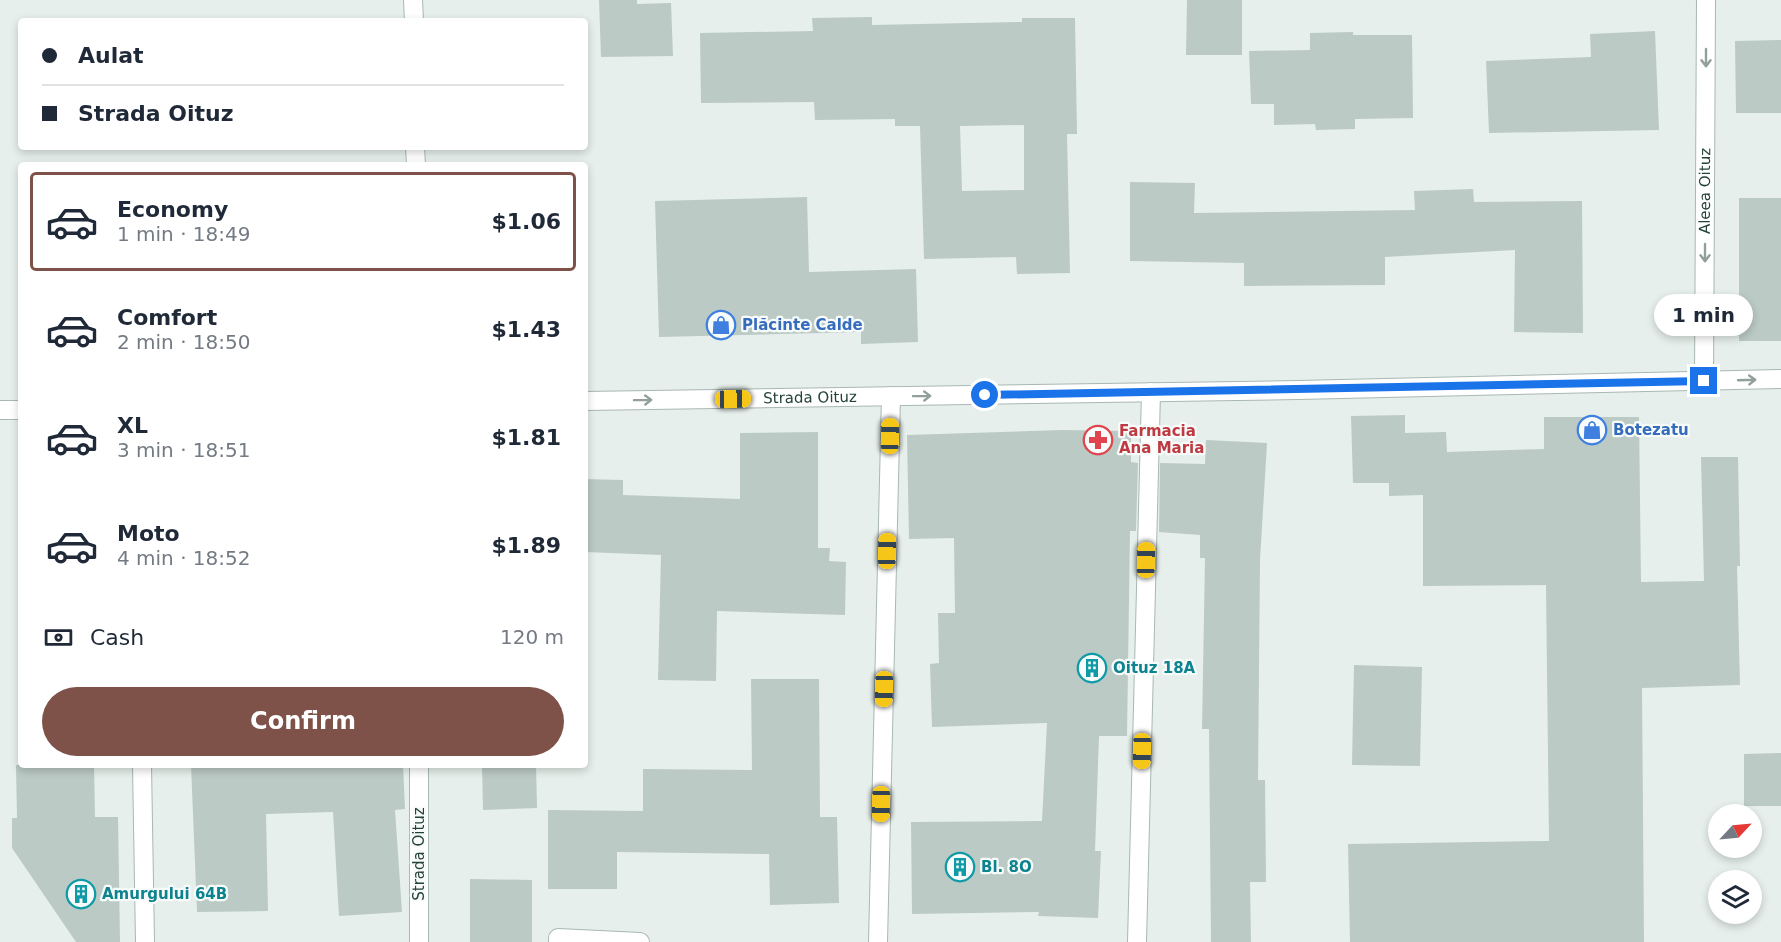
<!DOCTYPE html>
<html lang="en">
<head>
<meta charset="utf-8">
<style>
  :root { --surface:#fff; --page:#f2f2f3; --text:#1f2937; --muted:#747a83; --line:#e0e1e3; --accent:#7f5249 }
  body { margin:0; font-family:"DejaVu Sans",sans-serif; background:var(--page); color:var(--text); height:100vh; display:flex; flex-direction:column; font-size:22px; white-space:nowrap }
  * { box-sizing:border-box; margin:0 }
  p { font-size:20px; color:var(--muted) }
  .icon { flex:none; width:33px; height:33px; fill:none; stroke:currentColor; stroke-width:2; stroke-linecap:round; stroke-linejoin:round }
  .map { position:relative; flex:1; overflow:hidden }
  .side { position:absolute; left:18px; top:162px; width:570px; height:606px; display:flex; flex-direction:column; background:var(--surface); border-radius:6px; box-shadow:0 3px 9px #0003 }
  .side>* { flex:none }
  .banner { position:absolute; left:18px; top:18px; width:570px; height:132px; border-radius:6px; box-shadow:0 3px 9px #0003; display:grid; align-content:center; height:132px; padding:0 24px; background:var(--surface) }
  .needle { width:39px; rotate:64deg }
  .buttons { position:absolute; left:1708px; top:804px; display:grid; gap:12px }
  .buttons a { display:grid; place-items:center; width:54px; height:54px; border-radius:50%; background:var(--surface); box-shadow:0 3px 9px #0003; font-size:30px }
  .end { position:absolute; width:27px; height:27px; margin:-14px; border:8px solid #1a73e8; background:#fff; box-shadow:0 0 0 3px #fff }
  .from { border-radius:50% }
  .bubble { position:absolute; height:42px; border-radius:21px; background:var(--surface); box-shadow:0 3px 9px #0003; font-size:20px; font-weight:700; line-height:42px; text-align:center }
  .car { position:absolute; width:18px; height:36px; margin:-18px -9px; border-radius:8px; box-shadow:0 0 4px 2px #0007; background:linear-gradient(#f5c518 24%,#345 0 40%,#f5c518 0 76%,#345 0 86%,#f5c518 0) }
  .banner b { display:flex; align-items:center; gap:21px; height:57px; font-size:22px }
  .banner b+b { border-top:2px solid var(--line) }
  .banner i { width:15px; height:15px; background:var(--text) }
  ul { padding:10px 0 0; list-style:none }
  li { display:flex; align-items:center; gap:18px; height:99px; margin:0 12px 9px; padding:0 12px; border:3px solid transparent; border-radius:6px }
  li div { flex:1 }
  li b { display:block; font-size:22px }
  li em { font-style:normal; font-weight:700 }
  li.selected { border-color:var(--accent) }
  li>.icon { width:54px; height:54px; stroke-width:1.5 }
  .pay { display:flex; align-items:center; gap:15px; height:66px; padding:0 24px; font-size:22px }
  .pay p { margin-inline-start:auto }
  .primary-button { display:flex; gap:12px; margin-top:auto; padding:12px 24px }
  .primary-button a { flex:1; height:69px; border-radius:36px; background:var(--accent); color:#fff; font-size:24px; font-weight:700; line-height:69px; text-align:center }
  .map>svg:first-child { display:block }
  .building { fill:#bbcac4; fill-rule:evenodd }
  .lines { fill:none; stroke-linecap:round; stroke-linejoin:round }
  .service-casing { stroke:#a8b8b2; stroke-width:20 }
  .minor-casing { stroke:#a8b8b2; stroke-width:20 }
  .service { stroke:#fff; stroke-width:18 }
  .minor { stroke:#fff; stroke-width:18 }
  .oneway { stroke:#92a09c }
  .route { stroke:#1a73e8; stroke-width:8 }
  .labels { text-anchor:middle; dominant-baseline:central; stroke-width:4.5; stroke-linejoin:round; paint-order:stroke }
  .street-label { font-size:15px; fill:#24423a; stroke:#f7fbf9 }
  .shop-label { font-size:15px; font-weight:bold; fill:#366cbe; stroke:#f7fbf9; text-anchor:start }
  .health-label { font-size:15px; font-weight:bold; fill:#be3a42; stroke:#f7fbf9; text-anchor:start }
  .culture-label { font-size:15px; font-weight:bold; fill:#0d838f; stroke:#f7fbf9; text-anchor:start }
</style>
</head>
<body>
<div class="map">
<svg width="1781" height="942" viewBox="0 0 1781 942">
  <rect width="100%" height="100%" fill="#e6efeb"/>
  <!-- building -->
  <g class="building">
    <path d="M599,0h38v4l34,-1 2,53 -72,1z"/>
    <path d="M1187,0h55v55h-56z"/>
    <path d="M872,17v8l150,-3v-4h53l2,116h-10l3,139 -53,1 -1,-17 -92,2 -4,-133h-25v-7l-80,1 -1,-18 -113,1 -1,-70 113,-2 -1,-13zM1024,125v65l-62,1 -2,-65z"/>
    <path d="M1655,31l4,99 -170,3 -3,-72 105,-4 -1,-23z"/>
    <path d="M1353,32v3h59l1,83 -58,1v10l-39,1 -1,-6 -41,1v-21h-23l-2,-53 61,-1v-17z"/>
    <path d="M1781,40v73h-45l-1,-72z"/>
    <path d="M1130,182l65,1 -1,30 221,-3 -1,-19 59,-2 1,13 108,-1 1,132 -69,-1 1,-82 -130,7v28l-141,1v-23l-114,-2z"/>
    <path d="M807,197l2,75 107,-3 2,73 -57,2v-12l-202,5 -4,-136z"/>
    <rect x="1739" y="198" width="42" height="143"/>
    <path d="M1405,415v18l41,-1 1,20 97,-3v-32h95l2,165 63,-1 -3,-124h37l2,109h-3l3,119 -98,3 2,254h-294l-2,-98 201,-3 -3,-256 -123,1v-91l-34,1v-13h-36l-2,-67z"/>
    <path d="M1062,430l69,1v31l7,1 -2,68h-6l-3,205h-28l-4,115h6l-3,67 -60,-2 1,-4 -127,2 -1,-92 131,-1 5,-98 -115,4 -2,-63 9,-1 -1,-50h17l-1,-75 -45,1 -2,-104z"/>
    <path d="M818,432v116h12l-1,13 17,1 -1,53 -128,-4 -1,70 -58,-1 3,-125 -76,-3v-73l38,1v15l117,4v-66z"/>
    <path d="M1206,440l61,3 -7,117 -2,220h7l1,102h-16l1,60h-40l-2,-213h-7l3,-171h-5v-23l-41,-3 1,-69 45,1z"/>
    <path d="M1354,665l68,2 -2,99 -68,-1z"/>
    <path d="M751,679h68l1,138h17l2,86 -69,2 -1,-51 -152,-2v37h-69v-79l95,1v-42l109,1z"/>
    <path d="M1781,753v53h-37v-52z"/>
    <path d="M16,765h78l1,52h23l2,125h-44l-64,-94v-30h5z"/>
    <path d="M191,765h212l2,44 -10,1 7,102 -63,4 -6,-104 -67,2 2,97 -71,1z"/>
    <path d="M482,765h54l1,43 -54,2z"/>
    <path d="M470,879l62,1v62h-62z"/>
  </g>
  <g class="lines">
    <!-- service casing -->
    <g class="service-casing">
      <g id="service">
        <path d="M413,0l1,21"/>
        <path d="M415,147l1,18"/>
        <path d="M142,765l3,177"/>
        <path d="M419,765v177"/>
        <path d="M558,942v-4l82,4"/>
        <path d="M878,942l13,-546"/>
        <path d="M1137,942l14,-550"/>
      </g>
    </g>
    <!-- minor casing -->
    <g class="minor-casing">
      <g id="minor">
        <path id="s1" d="M1704,381l2,-381"/>
        <path id="s2" d="M585,401l713,-11 483,-11"/>
        <path d="M0,410h21"/>
      </g>
    </g>
    <!-- service -->
    <use href="#service" class="service"/>
    <!-- minor -->
    <use href="#minor" class="minor"/>
  </g>
  <!-- one-way arrows -->
  <defs><path id="oneway-shaft" d="M-6 0H5M1.5-3L5.5 0L1.5 3" fill="none" stroke-width="1.6" stroke-linecap="round" stroke-linejoin="round" transform="scale(1.5)"/></defs>
  <g class="oneway">
    <use href="#oneway-shaft" transform="translate(1706 58) rotate(90)"/>
    <use href="#oneway-shaft" transform="translate(1705 253) rotate(90)"/>
    <use href="#oneway-shaft" transform="translate(1747 380) rotate(-2)"/>
    <use href="#oneway-shaft" transform="translate(922 396) rotate(-1)"/>
    <use href="#oneway-shaft" transform="translate(643 400) rotate(-1)"/>
  </g>
  <g class="lines">
    <!-- route -->
    <path class="route" d="M985,395l719,-14"/>
  </g>
  <!-- icons -->
  <defs>
    <g id="shop-ring" transform="scale(1.5)"><circle r="9.5" fill="#f7fbf9" stroke="#3f7fe0" stroke-width="1.5"/><path d="M-5-2.5h2.3a2.7 3.5 0 0 1 5.4 0H5L5.5 6h-11ZM-1.5-2.5h3a1.5 2.3 0 0 0-3 0Z" fill="#3f7fe0"/></g>
    <g id="pharmacy-ring" transform="scale(1.5)"><circle r="9.5" fill="#f7fbf9" stroke="#e0444e" stroke-width="1.5"/><path d="M-2-6h4v4h4v4h-4v4h-4v-4h-4v-4h4Z" fill="#e0444e"/></g>
    <g id="building-ring" transform="scale(1.5)"><circle r="9.5" fill="#f7fbf9" stroke="#0f9aa8" stroke-width="1.5"/><path d="M-4-6H4V6H1V3H-1V6H-4ZM-2.5-4.3h1.7v1.8h-1.7ZM.8-4.3h1.7v1.8H.8ZM-2.5-1h1.7V.8h-1.7ZM.8-1h1.7V.8H.8Z" fill="#0f9aa8"/></g>
  </defs>
  <g fill-rule="evenodd">
    <use href="#shop-ring" x="721" y="325"/>
    <use href="#shop-ring" x="1592" y="430"/>
    <use href="#pharmacy-ring" x="1098" y="440"/>
    <use href="#building-ring" x="1092" y="668"/>
    <use href="#building-ring" x="960" y="867"/>
    <use href="#building-ring" x="81" y="894"/>
  </g>
  <g class="labels">
    <!-- street labels -->
    <g class="street-label">
      <text stroke="none"><textPath href="#s1" startOffset="190">Aleea Oituz</textPath></text>
      <text stroke="none"><textPath href="#s2" startOffset="225">Strada Oituz</textPath></text>
      <text transform="translate(419 854) rotate(-90)">Strada Oituz</text>
    </g>
    <!-- shop labels -->
    <g class="shop-label">
      <text x="742" y="325">Plăcinte Calde</text>
      <text x="1613" y="430">Botezatu</text>
    </g>
    <!-- health labels -->
    <g class="health-label">
      <text x="1119" y="431">Farmacia<tspan x="1119" dy="17">Ana Maria</tspan></text>
    </g>
    <!-- culture labels -->
    <g class="culture-label">
      <text x="1113" y="668">Oituz 18A</text>
      <text x="981" y="867">Bl. 8O</text>
      <text x="102" y="894">Amurgului 64B</text>
    </g>
  </g>
</svg>
<div class="buttons">
<a><svg class="needle" viewBox="-14 -14 28 28"><path d="M0-13l5 13h-10z" fill="#e53935"/><path d="M0 13l5-13h-10z" fill="#747a83"/></svg></a>
<a><svg class="icon" aria-label="layers" viewBox="0 0 24 24"><path d="M12 4l9 5-9 5-9-5zM3 14l9 5 9-5"/></svg></a>
</div>
<i class="end from" style="left:985px;top:395px"></i>
<i class="end" style="left:1704px;top:381px"></i>
<div class="bubble" style="left:1654px;top:294px;width:99px">1 min</div>
<i class="car" style="left:733px;top:399px;rotate:89deg"></i>
<i class="car" style="left:890px;top:436px;rotate:1deg"></i>
<i class="car" style="left:887px;top:551px;rotate:1deg"></i>
<i class="car" style="left:1146px;top:560px;rotate:1deg"></i>
<i class="car" style="left:884px;top:689px;rotate:181deg"></i>
<i class="car" style="left:1142px;top:751px;rotate:181deg"></i>
<i class="car" style="left:881px;top:804px;rotate:181deg"></i>
<div class="banner">
<b><i class="from"></i>Aulat</b>
<b><i></i>Strada Oituz</b>
</div>
<section class="side">
<ul>
<li class="selected"><svg class="icon" aria-label="car" viewBox="0 0 24 24"><path d="M5 17H2v-5l4-1 3-4h7l3 4 3 1v5h-3M9 17h6M6 11h13"/><circle cx="7" cy="17" r="2"/><circle cx="17" cy="17" r="2"/></svg><div><b>Economy</b><p>1 min · 18:49</p></div><em>$1.06</em></li>
<li><svg class="icon" aria-label="car" viewBox="0 0 24 24"><path d="M5 17H2v-5l4-1 3-4h7l3 4 3 1v5h-3M9 17h6M6 11h13"/><circle cx="7" cy="17" r="2"/><circle cx="17" cy="17" r="2"/></svg><div><b>Comfort</b><p>2 min · 18:50</p></div><em>$1.43</em></li>
<li><svg class="icon" aria-label="car" viewBox="0 0 24 24"><path d="M5 17H2v-5l4-1 3-4h7l3 4 3 1v5h-3M9 17h6M6 11h13"/><circle cx="7" cy="17" r="2"/><circle cx="17" cy="17" r="2"/></svg><div><b>XL</b><p>3 min · 18:51</p></div><em>$1.81</em></li>
<li><svg class="icon" aria-label="car" viewBox="0 0 24 24"><path d="M5 17H2v-5l4-1 3-4h7l3 4 3 1v5h-3M9 17h6M6 11h13"/><circle cx="7" cy="17" r="2"/><circle cx="17" cy="17" r="2"/></svg><div><b>Moto</b><p>4 min · 18:52</p></div><em>$1.89</em></li>
</ul>
<div class="pay"><svg class="icon" aria-label="cash" viewBox="0 0 24 24"><path d="M3 7h18v10H3z"/><circle cx="12" cy="12" r="2"/></svg>Cash<p>120 m</p></div>
<div class="primary-button"><a>Confirm</a></div>
</section>
</div>
</body>
</html>
